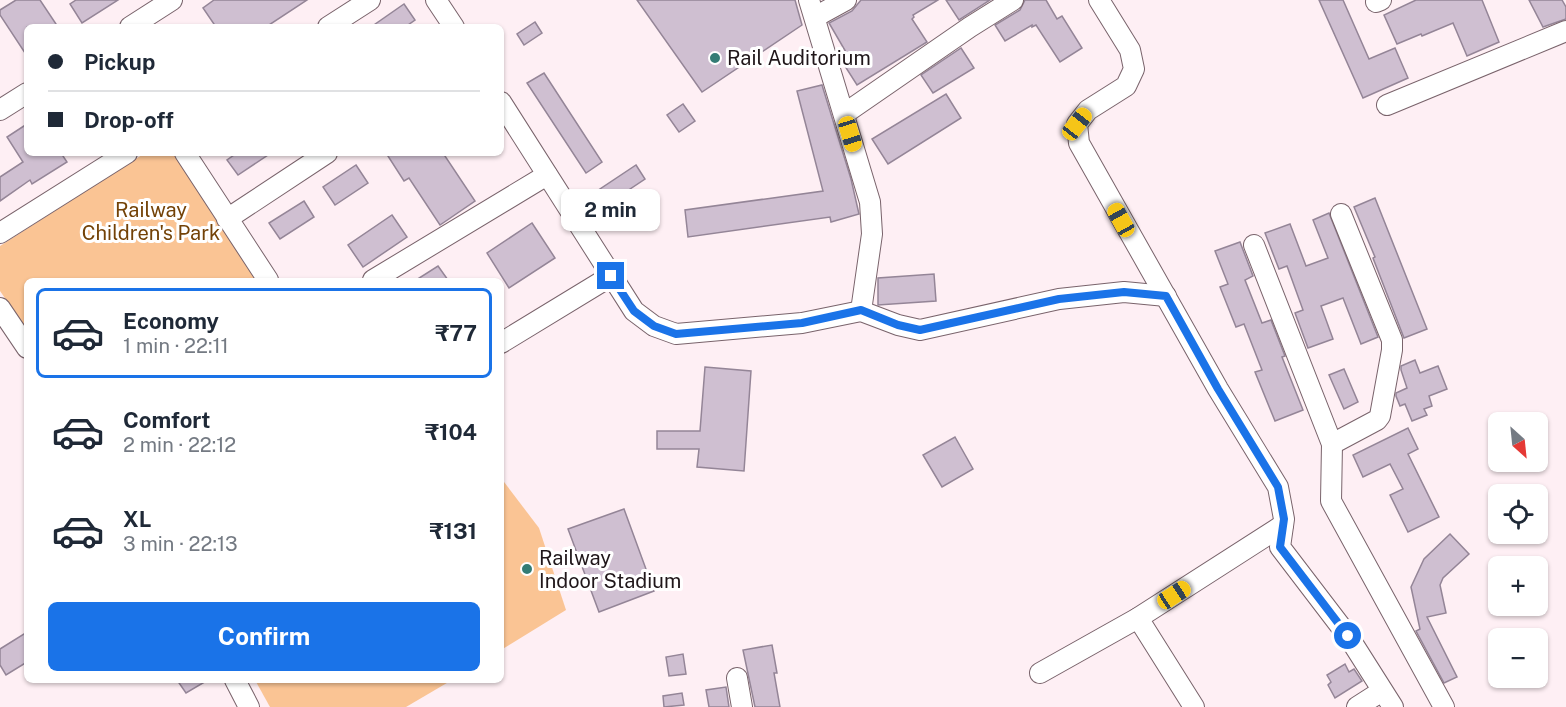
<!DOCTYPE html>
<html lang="en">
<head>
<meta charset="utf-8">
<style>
  :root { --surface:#fff; --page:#f2f2f3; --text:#1f2937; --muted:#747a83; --line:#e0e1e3; --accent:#1a73e8 }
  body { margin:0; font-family:"Public Sans",sans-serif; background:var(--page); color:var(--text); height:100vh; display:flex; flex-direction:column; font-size:22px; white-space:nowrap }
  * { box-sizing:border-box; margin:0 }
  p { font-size:20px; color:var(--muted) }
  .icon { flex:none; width:33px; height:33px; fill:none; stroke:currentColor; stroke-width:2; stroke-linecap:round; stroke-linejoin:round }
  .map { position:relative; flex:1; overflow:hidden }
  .side { position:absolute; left:24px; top:278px; width:480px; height:405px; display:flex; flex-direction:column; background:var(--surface); border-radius:9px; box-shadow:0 2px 4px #0004 }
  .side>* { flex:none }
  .hud { position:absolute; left:24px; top:24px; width:480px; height:132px; border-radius:9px; box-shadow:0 2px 4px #0004; display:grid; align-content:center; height:132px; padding:0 24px; background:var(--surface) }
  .needle { width:39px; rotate:153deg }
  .tools { position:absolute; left:1488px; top:412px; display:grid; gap:12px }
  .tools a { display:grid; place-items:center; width:60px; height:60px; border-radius:9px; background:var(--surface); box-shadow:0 2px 4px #0004; font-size:30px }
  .end { position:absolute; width:27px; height:27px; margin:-14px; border:8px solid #1a73e8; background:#fff; box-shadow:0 0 0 3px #fff }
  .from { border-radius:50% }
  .bubble { position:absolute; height:42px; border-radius:9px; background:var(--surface); box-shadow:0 2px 4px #0004; font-size:20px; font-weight:700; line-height:42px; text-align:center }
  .car { position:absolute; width:18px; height:36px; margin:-18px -9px; border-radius:8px; box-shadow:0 0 4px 2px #0007; background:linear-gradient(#f5c518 24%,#345 0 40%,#f5c518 0 76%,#345 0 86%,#f5c518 0) }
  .hud b { display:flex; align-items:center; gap:21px; height:57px; font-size:22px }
  .hud b+b { border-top:2px solid var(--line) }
  .hud i { width:15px; height:15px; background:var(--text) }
  ul { padding:10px 0 0; list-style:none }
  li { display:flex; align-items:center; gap:18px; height:90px; margin:0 12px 9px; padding:0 12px; border:3px solid transparent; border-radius:9px }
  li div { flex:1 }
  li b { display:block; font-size:22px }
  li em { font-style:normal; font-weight:700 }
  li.selected { border-color:var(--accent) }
  li>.icon { width:54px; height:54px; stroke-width:1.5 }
  .action { display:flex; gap:12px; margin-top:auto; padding:12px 24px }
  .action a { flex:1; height:69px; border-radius:9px; background:var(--accent); color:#fff; font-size:24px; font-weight:700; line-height:69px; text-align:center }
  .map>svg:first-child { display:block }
  .green { fill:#fac494 }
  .building { fill:#cfbfd1; stroke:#948597; stroke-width:1.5 }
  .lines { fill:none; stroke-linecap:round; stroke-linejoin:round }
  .minor-casing { stroke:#79636b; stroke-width:22 }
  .minor { stroke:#fff; stroke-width:20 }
  .route { stroke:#1a73e8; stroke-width:8 }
  .poi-dot { fill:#347c75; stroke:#fff; stroke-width:2 }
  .labels { text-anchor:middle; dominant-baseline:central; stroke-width:6; stroke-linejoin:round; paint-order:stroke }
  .poi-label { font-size:20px; fill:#1f1619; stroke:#fff; text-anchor:start }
  .park-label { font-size:20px; fill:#734207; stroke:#fff }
</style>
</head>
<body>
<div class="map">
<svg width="1566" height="707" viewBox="0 0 1566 707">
  <rect width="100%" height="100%" fill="#feeff4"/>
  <!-- green -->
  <g class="green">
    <path d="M145,153h33l83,127h-234v50l-27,-39v-45z"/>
    <path d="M501,478l38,50 27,82 -65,40z"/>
    <path d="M255,680h197l-46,27h-136z"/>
  </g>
  <!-- building -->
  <g class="building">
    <path d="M16,0h24l18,27h-31v29l-27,-41v-5z"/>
    <path d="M76,0h42l-36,23 -12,-19z"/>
    <path d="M214,0h93l-41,27h-50l-13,-19z"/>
    <path d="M637,0h158l7,25 -100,67z"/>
    <path d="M861,0h77l-25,15 1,2 -2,2 15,23 -70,43 -14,-22 7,-4 -21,-36 23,-12z"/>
    <path d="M946,0h44l-31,20z"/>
    <path d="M1025,0h21l11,19 5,-3 20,32 -22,14 -24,-37 -4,2v-2l-27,16 -10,-16 25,-15z"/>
    <path d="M1319,0h24l26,59 26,-11 13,30 -45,20z"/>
    <path d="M1416,0h66l17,42 -32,14 -14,-33 -31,13 -1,-2 -24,10 -13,-29z"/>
    <path d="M1529,0h33l4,7v12l-23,8z"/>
    <path d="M404,4l11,16 -10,7h-34z"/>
    <path d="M535,22l7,11 -18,12 -7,-11z"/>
    <path d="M961,48l13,20 -41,25 -12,-18z"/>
    <path d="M544,73l58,89 -16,11 -59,-90z"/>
    <path d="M822,85l29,94 8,35 -28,8 -1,-5 -142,20 -3,-27 138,-19 -26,-100z"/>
    <path d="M946,94l15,24 -73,46 -16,-25z"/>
    <path d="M683,104l12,17 -16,11 -12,-17z"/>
    <path d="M27,124v29h34l6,9 -35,22 -2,-4 -30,21v-24l23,-15 -16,-25z"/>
    <path d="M237,153h34l-33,22 -11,-15z"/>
    <path d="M386,153h57l32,48 -35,24 -31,-47 -5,3z"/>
    <path d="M356,165l12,18 -33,22 -12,-18z"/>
    <path d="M636,165l9,14 -42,28 -9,-14z"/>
    <path d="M1375,198l52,131 -23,9 -31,-80 2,-1 -21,-50z"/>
    <path d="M304,201l10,16 -34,22 -11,-16z"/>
    <path d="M1329,213l49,124 -17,7 -18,-46 -22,8 12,33 -25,9 -13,-35 8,-3 -16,-44 -8,3 -14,-36 25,-9 16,42 22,-8 -15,-38z"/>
    <path d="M392,215l15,22 -44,30 -15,-22z"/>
    <path d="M532,223l23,35 -46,30 -22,-35z"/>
    <path d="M1240,242l13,34 -8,4 17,43 9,-3 14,36 -3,1 21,53 -28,11 -20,-49 7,-2 -18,-46 -8,3 -16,-40 8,-3 -13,-33z"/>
    <path d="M438,266l10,14h-32z"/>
    <path d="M934,274l2,27 -58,4v-27z"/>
    <path d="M1415,360l5,13 18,-7 9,23 -18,7 3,10 -8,3 3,6 -15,6 -7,-17 -5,2 -4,-10v-3l11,-5 -6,-18v-4z"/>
    <path d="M705,367l46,4 -7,100 -47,-4 2,-18h-42v-18h43z"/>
    <path d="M1344,369l14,33 -14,7 -15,-34z"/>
    <path d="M1408,428l10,21 -10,5 31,63 -31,15 -18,-37 13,-6 -13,-25 -27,13 -10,-22z"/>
    <path d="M955,437l18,32 -31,18 -19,-32z"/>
    <path d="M624,509l30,82 -55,21 -31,-83z"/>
    <path d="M1450,534l19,20 -26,24 -3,7 6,28 -19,4 30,60 -13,6 -28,-52 4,-2 -9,-42 13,-28z"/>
    <path d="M27,632v30l-21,13 -6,-10v-16z"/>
    <path d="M772,645l5,28h-3l6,34h-25l-12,-57z"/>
    <path d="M683,654l3,20 -17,2 -3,-19z"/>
    <path d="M1345,664l4,8 5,-3 8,12 -27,17 -7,-13 3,-3 -4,-7z"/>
    <path d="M177,680h31l-22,13z"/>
    <path d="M726,687l3,20h-20l-3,-17z"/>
    <path d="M682,693l2,12 -20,2 -1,-11z"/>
  </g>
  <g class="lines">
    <!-- minor casing -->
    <g class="minor-casing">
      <g id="minor">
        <path d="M436,0l18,27"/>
        <path d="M809,0l61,202 2,32 -11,77"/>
        <path d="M1099,0l31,50 4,19 -8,17 -38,24 -11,14 2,19 139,246 60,98 6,32 -4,28 68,89 45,71"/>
        <path d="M1376,2l5,-2"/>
        <path d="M815,17l31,-17"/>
        <path d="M130,27l42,-27"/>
        <path d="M328,27l42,-27"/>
        <path d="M501,102l133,209 20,15 22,8 126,-11 59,-12 37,14 22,5 139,-31 65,-7 42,4"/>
        <path d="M1387,105l179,-74"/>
        <path d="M0,110l27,-17"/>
        <path d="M844,114l126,-87 43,-27"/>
        <path d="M185,153l83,127"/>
        <path d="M227,219l100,-66"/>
        <path d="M0,233l127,-80"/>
        <path d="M1254,245l78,199 -1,57 113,206"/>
        <path d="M373,280l174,-105"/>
        <path d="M0,308l27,40"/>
        <path d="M501,343l110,-67"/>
        <path d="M1332,444l45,-24 3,-4 12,-66v-10l-51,-126"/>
        <path d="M1138,618l56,89"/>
        <path d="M1040,673l98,-55 145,-93"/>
        <path d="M737,678l5,29"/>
        <path d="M235,680l14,27"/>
        <path d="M1357,707l25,-16"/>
      </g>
    </g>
    <!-- minor -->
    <use href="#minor" class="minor"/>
  </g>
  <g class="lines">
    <!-- route -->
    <path class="route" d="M611,276l23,35 20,15 22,8 126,-11 59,-13 37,15 22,5 139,-31 65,-7 42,4 52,93 60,98 6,32 -4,28 68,89"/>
  </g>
  <!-- markers -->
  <g class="poi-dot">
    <circle cx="715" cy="58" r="6"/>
    <circle cx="527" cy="569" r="6"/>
  </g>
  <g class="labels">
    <!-- poi labels -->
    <g class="poi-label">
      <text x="727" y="58">Rail Auditorium</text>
      <text x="539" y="558">Railway<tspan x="539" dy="23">Indoor Stadium</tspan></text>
    </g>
    <!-- park labels -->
    <g class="park-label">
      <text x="151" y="210">Railway<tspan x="151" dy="23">Children's Park</tspan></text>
    </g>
  </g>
</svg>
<div class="tools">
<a><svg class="needle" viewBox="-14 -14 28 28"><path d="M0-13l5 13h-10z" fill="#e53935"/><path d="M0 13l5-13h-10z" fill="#747a83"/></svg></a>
<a><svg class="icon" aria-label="locate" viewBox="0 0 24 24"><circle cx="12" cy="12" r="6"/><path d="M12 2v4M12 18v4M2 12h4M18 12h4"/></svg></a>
<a>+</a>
<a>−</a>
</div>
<i class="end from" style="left:1348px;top:636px"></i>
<i class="end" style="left:611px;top:276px"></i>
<div class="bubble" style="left:561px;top:189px;width:99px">2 min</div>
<i class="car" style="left:1077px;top:124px;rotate:38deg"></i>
<i class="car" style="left:850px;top:134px;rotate:163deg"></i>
<i class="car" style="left:1121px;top:220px;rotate:331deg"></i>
<i class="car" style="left:1174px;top:595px;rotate:57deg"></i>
<div class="hud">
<b><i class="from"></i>Pickup</b>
<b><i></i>Drop-off</b>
</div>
<section class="side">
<ul>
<li class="selected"><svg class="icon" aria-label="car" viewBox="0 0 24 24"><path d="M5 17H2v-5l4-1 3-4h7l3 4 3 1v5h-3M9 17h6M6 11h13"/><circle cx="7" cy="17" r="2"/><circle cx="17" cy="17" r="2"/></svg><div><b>Economy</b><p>1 min · 22:11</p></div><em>₹77</em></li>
<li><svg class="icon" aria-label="car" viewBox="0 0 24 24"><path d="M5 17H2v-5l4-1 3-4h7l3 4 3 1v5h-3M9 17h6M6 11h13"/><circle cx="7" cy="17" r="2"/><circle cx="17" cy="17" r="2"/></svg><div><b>Comfort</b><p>2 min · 22:12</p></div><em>₹104</em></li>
<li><svg class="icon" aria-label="car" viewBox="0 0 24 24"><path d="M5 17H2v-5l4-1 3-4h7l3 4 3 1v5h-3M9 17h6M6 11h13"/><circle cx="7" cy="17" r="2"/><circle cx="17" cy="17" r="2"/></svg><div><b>XL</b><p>3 min · 22:13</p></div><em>₹131</em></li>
</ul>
<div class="action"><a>Confirm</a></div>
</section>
</div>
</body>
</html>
